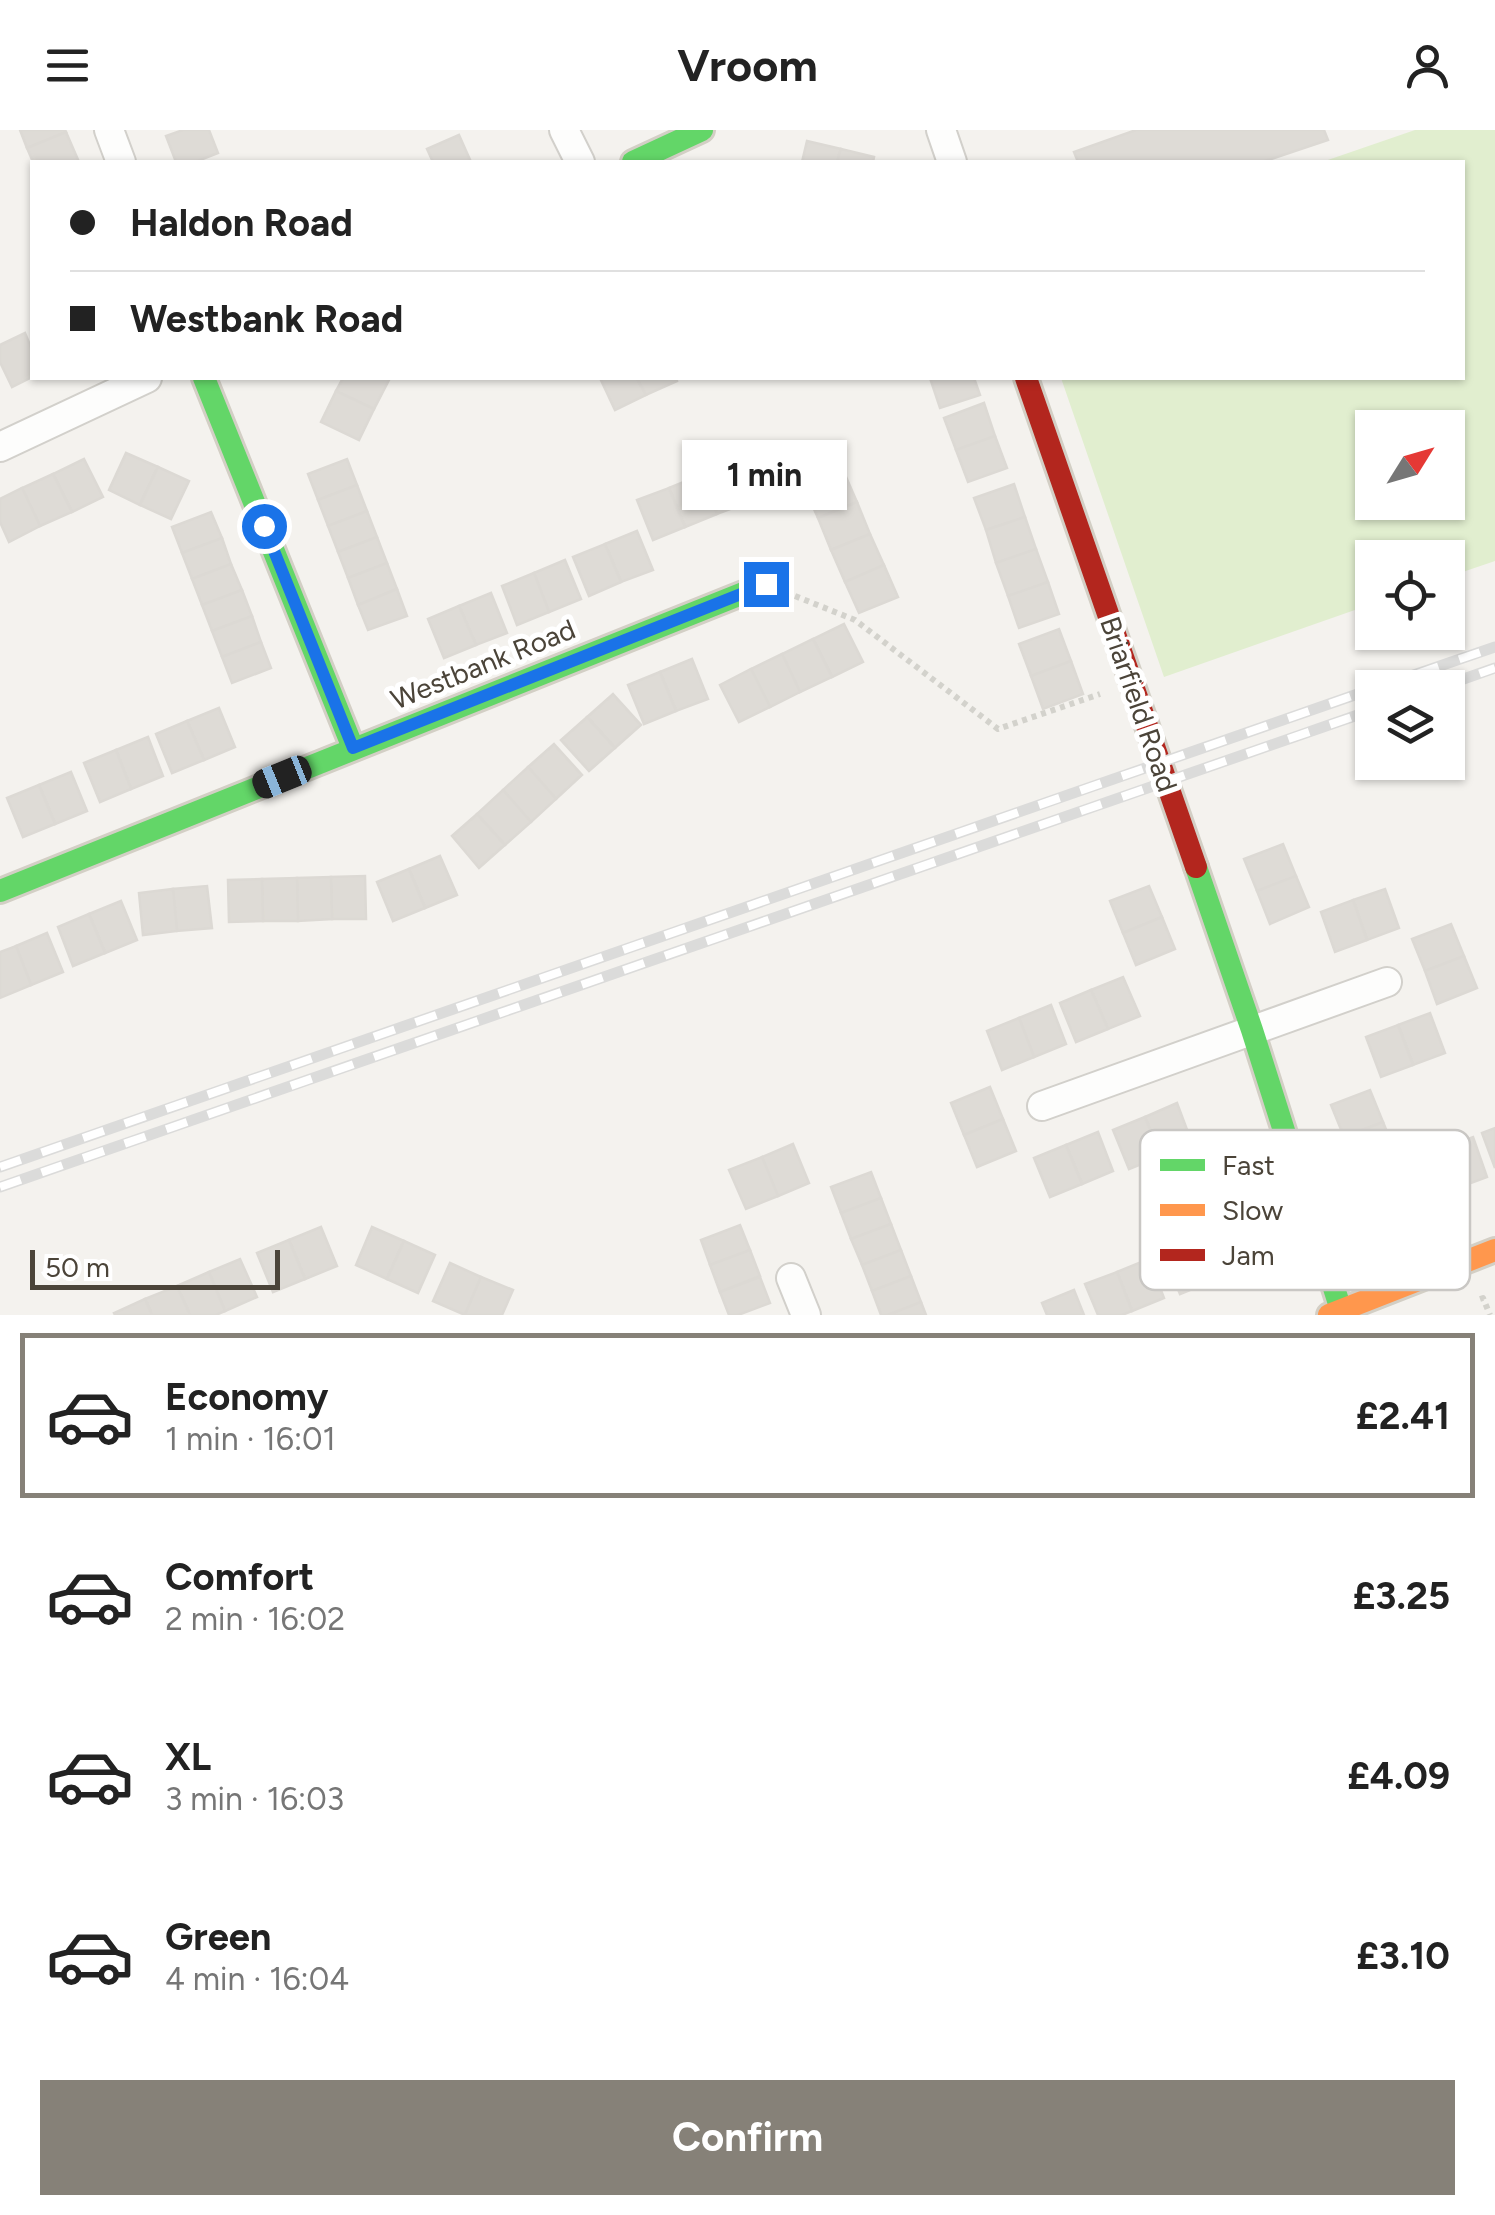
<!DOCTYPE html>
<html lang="en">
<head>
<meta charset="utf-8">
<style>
  :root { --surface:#fff; --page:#f6f6f6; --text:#222; --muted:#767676; --line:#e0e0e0; --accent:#868178 }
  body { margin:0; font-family:Figtree,sans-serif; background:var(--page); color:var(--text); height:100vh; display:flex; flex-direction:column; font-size:38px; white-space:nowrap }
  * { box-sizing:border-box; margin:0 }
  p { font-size:32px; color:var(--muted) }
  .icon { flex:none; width:55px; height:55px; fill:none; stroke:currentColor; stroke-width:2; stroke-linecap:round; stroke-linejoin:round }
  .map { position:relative; height:1185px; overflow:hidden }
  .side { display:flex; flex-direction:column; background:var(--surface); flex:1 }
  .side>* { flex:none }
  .guide { position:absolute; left:30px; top:30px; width:1435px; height:220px; border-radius:0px; box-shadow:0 2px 8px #0004; display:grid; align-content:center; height:220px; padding:0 40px; background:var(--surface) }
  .needle { width:65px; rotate:53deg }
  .controls { position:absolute; left:1355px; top:280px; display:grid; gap:20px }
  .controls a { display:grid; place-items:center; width:110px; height:110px; border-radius:0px; background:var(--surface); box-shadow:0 2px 8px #0004; font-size:50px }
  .scale { position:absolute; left:30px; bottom:25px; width:250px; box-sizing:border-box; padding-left:10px; border:5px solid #4b4439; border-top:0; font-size:28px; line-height:35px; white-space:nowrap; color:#4b4439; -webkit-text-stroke:8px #fff; paint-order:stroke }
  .end { position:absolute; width:45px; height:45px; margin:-22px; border:12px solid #1a73e8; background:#fff; box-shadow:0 0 0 5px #fff }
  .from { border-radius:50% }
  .bubble { position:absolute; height:70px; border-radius:0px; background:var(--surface); box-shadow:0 2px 8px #0004; font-size:32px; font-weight:700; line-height:70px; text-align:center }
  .car { position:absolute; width:30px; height:60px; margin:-30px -15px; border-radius:12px; box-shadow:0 0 8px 2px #0007; background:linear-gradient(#222 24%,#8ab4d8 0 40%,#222 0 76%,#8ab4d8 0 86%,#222 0) }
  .guide b { display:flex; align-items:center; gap:35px; height:95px; font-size:38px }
  .guide b+b { border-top:2px solid var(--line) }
  .guide i { width:25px; height:25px; background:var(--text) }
  ul { padding:18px 0 0; list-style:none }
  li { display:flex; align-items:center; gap:30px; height:165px; margin:0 20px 15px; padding:0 20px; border:5px solid transparent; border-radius:0px }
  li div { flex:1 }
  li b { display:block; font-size:38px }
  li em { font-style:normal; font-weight:700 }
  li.selected { border-color:var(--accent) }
  li>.icon { width:90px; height:90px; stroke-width:1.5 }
  .cta { display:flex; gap:20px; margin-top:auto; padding:20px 40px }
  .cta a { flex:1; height:115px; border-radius:0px; background:var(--accent); color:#fff; font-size:40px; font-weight:700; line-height:115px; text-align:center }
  header { display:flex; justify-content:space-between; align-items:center; height:130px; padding:0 40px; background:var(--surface); font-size:45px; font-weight:700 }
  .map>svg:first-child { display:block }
  .green { fill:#e1eecf; fill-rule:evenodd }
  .building { fill:#dedbd6; stroke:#dcd9d4; stroke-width:2.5 }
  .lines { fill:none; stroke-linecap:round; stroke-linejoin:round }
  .street-casing { stroke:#d2d0cb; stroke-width:32 }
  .fast-casing { stroke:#d3cfc5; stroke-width:28 }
  .slow-casing { stroke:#d3cfc5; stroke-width:28 }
  .jam-casing { stroke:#d3cfc5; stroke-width:28 }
  .path { stroke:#d3d2cc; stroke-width:6; stroke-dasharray:5 5; stroke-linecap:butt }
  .street { stroke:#fdfdfc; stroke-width:28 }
  .fast { stroke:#63d668; stroke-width:22 }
  .slow { stroke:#ff974d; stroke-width:22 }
  .jam { stroke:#b3261e; stroke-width:22 }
  .rail-casing { stroke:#dbdbda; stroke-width:11 }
  .rail { stroke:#fff; stroke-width:8; stroke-dasharray:22; stroke-linecap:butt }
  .route { stroke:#1a73e8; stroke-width:12 }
  .labels { text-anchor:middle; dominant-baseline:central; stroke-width:10; stroke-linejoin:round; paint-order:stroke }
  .street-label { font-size:28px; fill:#4b4439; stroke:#fff }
  .key { fill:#fff; stroke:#c9c7c4; stroke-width:2.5 }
  .key-label { font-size:28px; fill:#4b4439 }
</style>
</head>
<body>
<header><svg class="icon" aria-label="menu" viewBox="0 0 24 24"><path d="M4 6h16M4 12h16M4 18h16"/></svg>Vroom<svg class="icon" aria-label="person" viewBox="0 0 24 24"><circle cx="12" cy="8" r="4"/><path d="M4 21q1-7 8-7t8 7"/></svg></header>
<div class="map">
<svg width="1495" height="1185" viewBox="0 0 1495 1185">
  <rect width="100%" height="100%" fill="#f4f2ee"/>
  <!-- green -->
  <path class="green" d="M1415,0h80v431l-47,16v-19h-76v46l-208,73 -103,-299h401v-216h-140zM1372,298h76v74h-76z"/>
  <!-- building -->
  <g class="building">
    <path d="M20,0h45l1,2 -39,16z"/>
    <path d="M183,0h26l9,23 -23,9h-19l-10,-26z"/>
    <path d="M1136,0h188l4,10 -66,22h-184l-4,-10z"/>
    <path d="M66,2l13,30h-46l-6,-14z"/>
    <path d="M459,5l12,27h-38l-6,-13z"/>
    <path d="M807,11l34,8 -4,13h-35z"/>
    <path d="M841,19l33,8 -1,5h-36z"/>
    <path d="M25,203l7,17v27l-20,10 -12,-25v-17z"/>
    <path d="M343,248h47l-16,31 -38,-18z"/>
    <path d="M600,248h37l9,17 -31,15z"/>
    <path d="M637,248h39l1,3 -31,14z"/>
    <path d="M930,248h44l6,17 -40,13z"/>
    <path d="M336,261l38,18 -15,31 -38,-18z"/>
    <path d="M984,273l11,33 -39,14 -12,-32z"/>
    <path d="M995,306l12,32 -39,14 -12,-32z"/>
    <path d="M765,320l16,39 -32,13 -16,-39z"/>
    <path d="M126,323l32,14 -18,38 -31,-15z"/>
    <path d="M84,329l19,38 -31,15 -19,-38z"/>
    <path d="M347,329l10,26 -39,15 -10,-26z"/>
    <path d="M733,333l16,39 -32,12 -16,-39z"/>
    <path d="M158,337l31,14 -18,38 -31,-14z"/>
    <path d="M843,340l14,32 -39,16 -14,-31z"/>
    <path d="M53,344l19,38 -32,14 -18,-38z"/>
    <path d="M701,345l16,39 -32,13 -16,-39z"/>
    <path d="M1014,354l11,33 -39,13 -12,-32z"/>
    <path d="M357,355l10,26 -39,15 -10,-26z"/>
    <path d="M22,358l18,38 -31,16 -9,-20v-23z"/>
    <path d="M669,358l16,39 -32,13 -16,-40z"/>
    <path d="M857,372l13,32 -39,16 -13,-32z"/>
    <path d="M367,381l10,26 -39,15 -10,-26z"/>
    <path d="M211,382l11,26 -40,15 -10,-26z"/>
    <path d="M1025,387l11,32 -40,14 -10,-33z"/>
    <path d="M637,401l16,39 -32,12 -16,-38z"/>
    <path d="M870,404l14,31 -39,17 -14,-32z"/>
    <path d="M377,407l10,26 -39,15 -10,-26z"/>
    <path d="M222,408l9,26 -39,15 -10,-26z"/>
    <path d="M605,414l16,38 -32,14 -16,-39z"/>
    <path d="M1036,419l12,33 -40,14 -12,-33z"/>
    <path d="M565,430l16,39 -32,13 -15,-39z"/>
    <path d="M387,433l10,26 -39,16 -10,-27z"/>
    <path d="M231,434l11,26 -40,15 -10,-26z"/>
    <path d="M884,435l14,32 -39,16 -14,-31z"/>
    <path d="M534,443l15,39 -32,13 -15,-39z"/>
    <path d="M1048,452l11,32 -40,14 -11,-32z"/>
    <path d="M397,459l10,27 -39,14 -10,-25z"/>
    <path d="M242,460l10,26 -40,15 -10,-26z"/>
    <path d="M491,463l16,40 -31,12 -17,-39z"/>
    <path d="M459,476l17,39 -32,13 -16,-39z"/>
    <path d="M252,486l9,26 -39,15 -10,-26z"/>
    <path d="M844,494l19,38 -31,15 -19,-38z"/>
    <path d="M1059,499l12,32 -40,15 -12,-32z"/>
    <path d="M813,509l19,38 -32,15 -18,-38z"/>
    <path d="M261,512l10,26 -39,15 -10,-26z"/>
    <path d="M782,524l18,38 -30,15 -19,-38z"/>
    <path d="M692,529l16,40 -32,12 -16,-39z"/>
    <path d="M1071,531l12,33 -40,15 -12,-33z"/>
    <path d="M751,539l19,38 -31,15 -19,-37z"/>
    <path d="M660,542l16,39 -32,13 -16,-39z"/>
    <path d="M613,564l28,31 -26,23 -28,-31z"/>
    <path d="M219,578l16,39 -31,13 -17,-39z"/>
    <path d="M587,587l28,31 -26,23 -28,-31z"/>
    <path d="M187,591l17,39 -32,13 -16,-39z"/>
    <path d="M148,607l15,39 -32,13 -15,-39z"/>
    <path d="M554,614l28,31 -26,24 -28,-32z"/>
    <path d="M116,620l15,39 -31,13 -16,-39z"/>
    <path d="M528,637l28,32 -25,23 -28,-32z"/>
    <path d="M71,642l16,39 -32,13 -16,-39z"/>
    <path d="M39,655l16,39 -32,13 -16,-39z"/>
    <path d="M503,660l28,32 -26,23 -28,-31z"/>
    <path d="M477,684l28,31 -26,23 -27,-32z"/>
    <path d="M1283,714l13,32 -39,15 -13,-32z"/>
    <path d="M440,726l17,39 -32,13 -16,-39z"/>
    <path d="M409,739l16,39 -32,13 -16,-39z"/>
    <path d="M365,746l1,43h-34l-1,-42z"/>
    <path d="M1296,746l13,31 -39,17 -13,-33z"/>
    <path d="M331,747l1,42 -34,2 -1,-43z"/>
    <path d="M297,748l1,43h-35l-1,-42z"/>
    <path d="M262,749l1,42 -34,1 -1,-42z"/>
    <path d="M207,756l5,42 -35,3 -4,-42z"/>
    <path d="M1149,756l13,31 -39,16 -13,-32z"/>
    <path d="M173,759l4,42 -34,4 -4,-42z"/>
    <path d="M1385,759l14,39 -32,12 -14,-40z"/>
    <path d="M1353,770l14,40 -32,12 -14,-40z"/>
    <path d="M121,771l16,39 -32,13 -16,-39z"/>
    <path d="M89,784l16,39 -32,13 -15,-39z"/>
    <path d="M1162,787l13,32 -39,16 -13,-32z"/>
    <path d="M1451,794l13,32 -39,15 -13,-32z"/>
    <path d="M47,803l16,39 -32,13 -15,-39z"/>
    <path d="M16,816l15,39 -31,13v-46z"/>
    <path d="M1464,826l13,32 -40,16 -12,-33z"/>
    <path d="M1123,847l17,39 -32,13 -17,-39z"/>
    <path d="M1091,860l17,39 -32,13 -16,-39z"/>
    <path d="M1051,875l15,39 -32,13 -15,-39z"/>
    <path d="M1430,883l15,40 -32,12 -15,-40z"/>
    <path d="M1019,888l15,39 -32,13 -15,-39z"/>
    <path d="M1398,895l15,40 -32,12 -15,-40z"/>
    <path d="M990,957l13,32 -39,16 -13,-32z"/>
    <path d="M1370,960l13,32 -39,15 -13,-32z"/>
    <path d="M1177,973l15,40 -31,13 -16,-39z"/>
    <path d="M1145,987l16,39 -32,13 -16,-39z"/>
    <path d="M1003,989l13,32 -39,16 -13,-32z"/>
    <path d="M1383,992l13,32 -40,15 -12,-32z"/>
    <path d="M1495,998v40l-13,-35z"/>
    <path d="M1098,1002l15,39 -31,13 -16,-39z"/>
    <path d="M1473,1007l14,40 -32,12 -14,-40z"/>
    <path d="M793,1014l16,39 -31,13 -16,-39z"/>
    <path d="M1066,1015l16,39 -32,13 -16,-39z"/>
    <path d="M762,1027l16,39 -32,13 -17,-39z"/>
    <path d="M871,1042l10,26 -40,15 -10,-26z"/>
    <path d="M881,1068l10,26 -40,15 -10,-26z"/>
    <path d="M891,1094l10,26 -39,15 -11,-26z"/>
    <path d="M740,1095l10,25 -40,15 -9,-25z"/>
    <path d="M321,1097l16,39 -32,13 -16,-39z"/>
    <path d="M372,1097l32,14 -17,38 -31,-14z"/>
    <path d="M289,1110l16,39 -32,13 -16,-39z"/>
    <path d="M404,1111l31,14 -17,38 -31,-14z"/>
    <path d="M1196,1112l16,39 -32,13 -16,-39z"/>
    <path d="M750,1120l10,26 -40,16 -10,-27z"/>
    <path d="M901,1120l10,26 -39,15 -10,-26z"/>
    <path d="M240,1129l17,38 -32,14 -16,-39z"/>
    <path d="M1149,1129l15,39 -32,13 -15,-39z"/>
    <path d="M450,1133l31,14 -16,38 -32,-14z"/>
    <path d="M209,1142l16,39 -9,4h-26l-13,-29z"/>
    <path d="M1117,1142l15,39 -10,4h-24l-13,-31z"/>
    <path d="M911,1146l10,26 -33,13h-7l-9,-24z"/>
    <path d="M481,1147l32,13 -11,25h-37z"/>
    <path d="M760,1147l10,26 -32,12h-9l-9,-23z"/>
    <path d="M177,1156l13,29h-38l-7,-16z"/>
    <path d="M1074,1160l10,25h-37l-5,-12z"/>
    <path d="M145,1169l7,16h-37l-1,-2z"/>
    <path d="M921,1172l5,13h-38z"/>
  </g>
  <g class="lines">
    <!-- street casing -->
    <g class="street-casing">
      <g id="street">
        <path d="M109,0l12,32"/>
        <path d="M564,0l16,32"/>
        <path d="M941,0l11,32"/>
        <path d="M0,317l147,-69"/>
        <path d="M1042,976l345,-124"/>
        <path d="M791,1148l15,37"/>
      </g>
    </g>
    <!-- fast casing -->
    <g class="fast-casing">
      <g id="fast">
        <path d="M633,32l69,-32"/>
        <path d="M204,248l149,370"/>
        <path d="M1196,737l56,163 89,280"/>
        <path d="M0,761l766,-307"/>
      </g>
    </g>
    <!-- slow casing -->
    <g class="slow-casing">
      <path id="slow" d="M1329,1185l166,-65"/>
    </g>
    <!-- jam casing -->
    <g class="jam-casing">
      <path id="jam" d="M1026,248l170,489"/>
    </g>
    <!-- path -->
    <g class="path">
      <path d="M795,466l60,24 143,109 102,-35"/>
      <path d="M1480,1169l3,-1 7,17"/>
    </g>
    <!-- street -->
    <use href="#street" class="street"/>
    <!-- fast -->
    <use href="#fast" class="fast"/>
    <!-- slow -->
    <use href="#slow" class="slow"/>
    <!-- jam -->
    <use href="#jam" class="jam"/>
    <!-- rail casing -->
    <g class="rail-casing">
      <g id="rail">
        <path d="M1376,558l119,-41"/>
        <path d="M1438,558l57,-20"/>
        <path d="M0,1037l1372,-478"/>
        <path d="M0,1057l1372,-477"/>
      </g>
    </g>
    <!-- rail -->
    <use href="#rail" class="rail"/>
  </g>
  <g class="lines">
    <!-- route -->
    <path class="route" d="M264,396l89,222 413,-164"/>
  </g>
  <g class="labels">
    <!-- street labels -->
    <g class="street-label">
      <text transform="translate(483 534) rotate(-22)">Westbank Road</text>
      <text transform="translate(1139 574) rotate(71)">Briarfield Road</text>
    </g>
  </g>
  <!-- legend -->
  <rect x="1140" y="1000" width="330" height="160" rx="15" class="key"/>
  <rect x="1160" y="1029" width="45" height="12" fill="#63d668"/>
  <rect x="1160" y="1074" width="45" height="12" fill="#ff974d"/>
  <rect x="1160" y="1119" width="45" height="12" fill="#b3261e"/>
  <g class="key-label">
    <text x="1222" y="1045">Fast</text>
    <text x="1222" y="1090">Slow</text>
    <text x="1222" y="1135">Jam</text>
  </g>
</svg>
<div class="controls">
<a><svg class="needle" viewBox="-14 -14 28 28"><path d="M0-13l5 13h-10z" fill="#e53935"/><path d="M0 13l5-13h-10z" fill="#767676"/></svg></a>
<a><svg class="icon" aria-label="locate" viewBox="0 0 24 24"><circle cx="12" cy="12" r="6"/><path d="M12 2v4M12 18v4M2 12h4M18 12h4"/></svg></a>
<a><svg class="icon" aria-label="layers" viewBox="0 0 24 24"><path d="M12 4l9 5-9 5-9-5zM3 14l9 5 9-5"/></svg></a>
</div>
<div class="scale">50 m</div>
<i class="end from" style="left:264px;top:396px"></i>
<i class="end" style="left:766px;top:454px"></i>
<div class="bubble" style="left:682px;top:310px;width:165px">1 min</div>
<i class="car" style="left:282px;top:647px;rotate:248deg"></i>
<div class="guide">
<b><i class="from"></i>Haldon Road</b>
<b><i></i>Westbank Road</b>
</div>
</div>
<section class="side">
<ul>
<li class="selected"><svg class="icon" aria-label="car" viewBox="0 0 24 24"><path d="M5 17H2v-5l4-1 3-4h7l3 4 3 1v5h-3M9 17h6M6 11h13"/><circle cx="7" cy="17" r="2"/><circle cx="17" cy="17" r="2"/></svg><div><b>Economy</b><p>1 min · 16:01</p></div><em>£2.41</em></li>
<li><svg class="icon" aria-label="car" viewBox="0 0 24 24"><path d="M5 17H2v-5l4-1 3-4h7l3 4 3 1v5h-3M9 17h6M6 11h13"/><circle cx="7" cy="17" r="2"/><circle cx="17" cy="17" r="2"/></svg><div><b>Comfort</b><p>2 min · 16:02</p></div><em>£3.25</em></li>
<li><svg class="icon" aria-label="car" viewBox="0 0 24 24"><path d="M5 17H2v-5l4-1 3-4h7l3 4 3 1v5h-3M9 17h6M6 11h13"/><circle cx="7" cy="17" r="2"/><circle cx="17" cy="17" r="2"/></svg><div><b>XL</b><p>3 min · 16:03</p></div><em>£4.09</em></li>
<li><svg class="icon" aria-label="car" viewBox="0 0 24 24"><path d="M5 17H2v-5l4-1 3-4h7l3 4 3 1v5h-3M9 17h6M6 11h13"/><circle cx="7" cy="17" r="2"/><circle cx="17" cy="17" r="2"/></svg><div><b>Green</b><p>4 min · 16:04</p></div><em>£3.10</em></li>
</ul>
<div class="cta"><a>Confirm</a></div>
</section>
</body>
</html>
